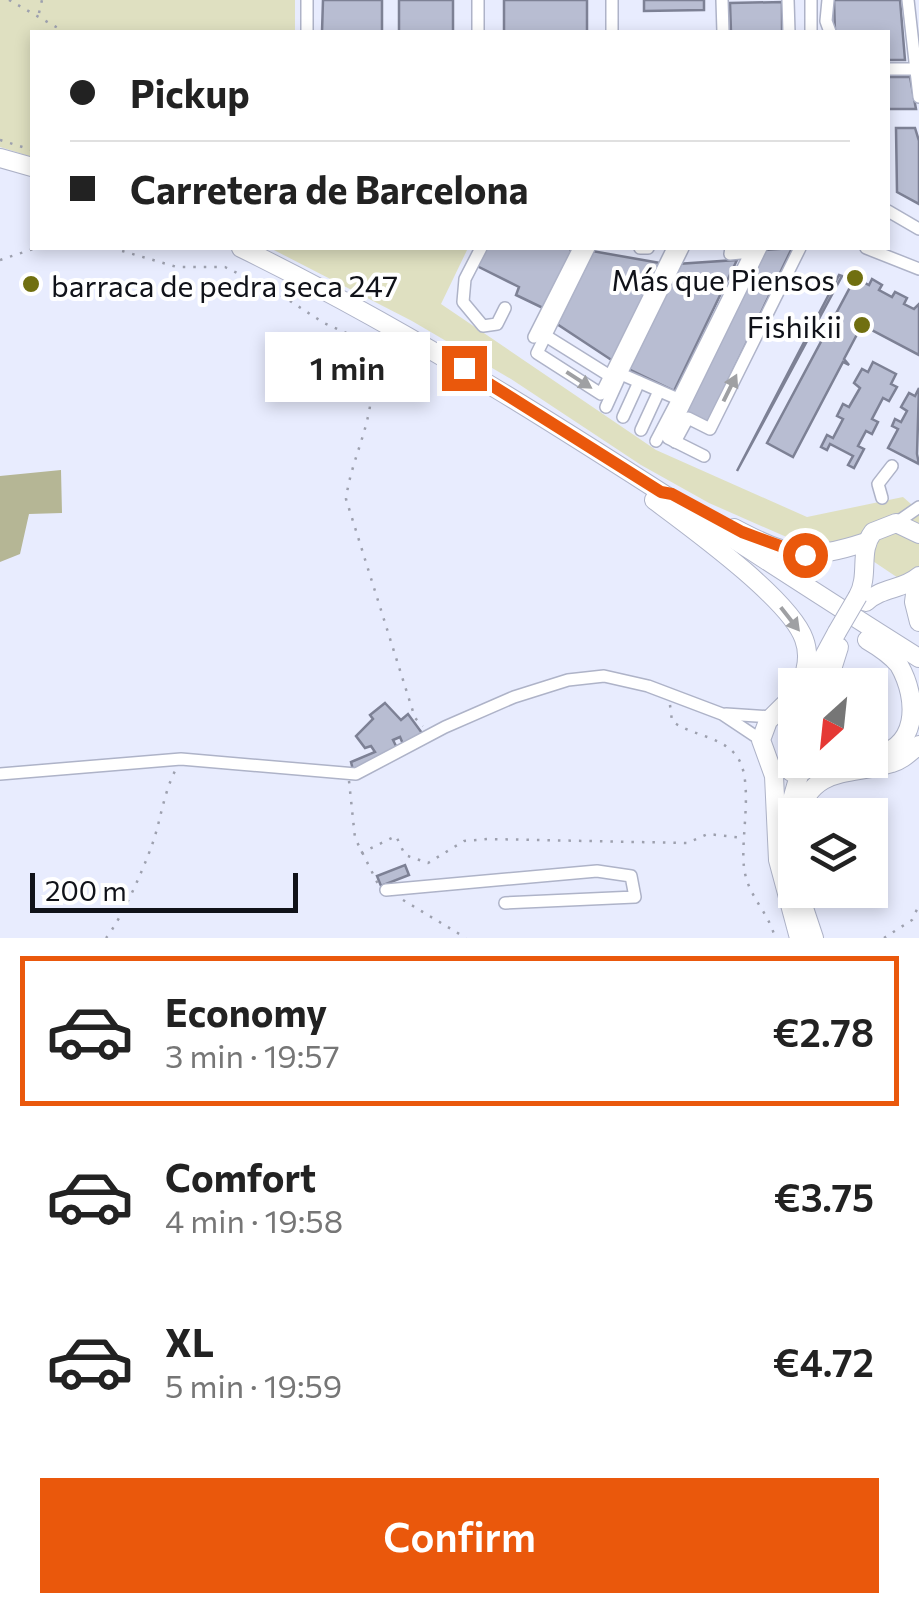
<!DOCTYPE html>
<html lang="en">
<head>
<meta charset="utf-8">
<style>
  :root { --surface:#fff; --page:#f2f2f2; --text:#222; --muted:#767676; --line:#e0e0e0; --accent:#ea580c }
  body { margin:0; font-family:Commissioner,sans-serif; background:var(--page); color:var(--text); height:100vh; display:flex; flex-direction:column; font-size:38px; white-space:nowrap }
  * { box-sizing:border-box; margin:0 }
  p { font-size:32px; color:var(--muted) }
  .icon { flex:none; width:55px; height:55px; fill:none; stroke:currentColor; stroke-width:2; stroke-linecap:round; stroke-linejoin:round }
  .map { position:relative; height:938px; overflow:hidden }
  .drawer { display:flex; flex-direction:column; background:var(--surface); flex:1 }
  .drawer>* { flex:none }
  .hud { position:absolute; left:30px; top:30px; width:860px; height:220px; border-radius:0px; box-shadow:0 5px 15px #0003; display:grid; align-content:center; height:220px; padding:0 40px; background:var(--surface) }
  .needle { width:65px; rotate:207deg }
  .tools { position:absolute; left:778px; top:668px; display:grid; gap:20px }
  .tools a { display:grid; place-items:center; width:110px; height:110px; border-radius:0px; background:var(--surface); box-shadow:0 5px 15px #0003; font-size:50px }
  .scale { position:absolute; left:30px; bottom:25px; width:268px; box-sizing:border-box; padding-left:10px; border:5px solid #101219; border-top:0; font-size:28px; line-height:35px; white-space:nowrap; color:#101219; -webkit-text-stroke:8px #fff; paint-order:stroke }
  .end { position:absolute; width:45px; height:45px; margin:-22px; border:12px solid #ea580c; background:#fff; box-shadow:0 0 0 5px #fff }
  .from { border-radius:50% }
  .bubble { position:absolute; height:70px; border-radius:0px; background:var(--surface); box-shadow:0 5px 15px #0003; font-size:32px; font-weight:600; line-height:70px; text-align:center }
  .hud b { display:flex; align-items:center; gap:35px; height:95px; font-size:38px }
  .hud b+b { border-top:2px solid var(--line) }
  .hud i { width:25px; height:25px; background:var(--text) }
  ul { padding:18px 0 0; list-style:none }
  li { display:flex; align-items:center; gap:30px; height:150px; margin:0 20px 15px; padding:0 20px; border:5px solid transparent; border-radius:0px }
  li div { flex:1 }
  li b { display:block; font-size:38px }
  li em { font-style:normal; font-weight:600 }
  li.current { border-color:var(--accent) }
  li>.icon { width:90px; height:90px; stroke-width:1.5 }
  .primary-button { display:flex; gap:20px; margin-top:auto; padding:20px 40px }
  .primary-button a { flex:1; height:115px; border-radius:0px; background:var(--accent); color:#fff; font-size:40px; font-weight:600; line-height:115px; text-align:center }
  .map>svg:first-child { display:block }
  .green { fill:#dfe0c1 }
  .forest { fill:#b5b695 }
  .building { fill:#b8bdd2; stroke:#7d8195; stroke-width:2.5 }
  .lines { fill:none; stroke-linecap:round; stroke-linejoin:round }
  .minor-casing { stroke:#aeb3c8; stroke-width:14 }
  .highway-casing { stroke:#aeb3c8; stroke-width:20 }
  .path { stroke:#9da0ae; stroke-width:2.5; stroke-dasharray:2.5 8; stroke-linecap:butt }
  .minor { stroke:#fff; stroke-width:11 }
  .highway { stroke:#fff; stroke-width:18 }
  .highway-bridge-casing { stroke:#aeb3c8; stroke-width:20; stroke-linecap:butt }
  .highway-bridge { stroke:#fff; stroke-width:18 }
  .oneway { fill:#9fa0a3 }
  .route { stroke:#ea580c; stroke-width:12 }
  .poi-dot { fill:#706f10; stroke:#fff; stroke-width:4 }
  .labels { text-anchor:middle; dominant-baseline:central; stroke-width:8; stroke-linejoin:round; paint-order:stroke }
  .poi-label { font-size:30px; fill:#101219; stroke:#fff; text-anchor:end }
</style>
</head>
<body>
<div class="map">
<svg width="919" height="938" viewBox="0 0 919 938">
  <rect width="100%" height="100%" fill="#e8ecfe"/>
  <!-- green -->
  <g class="green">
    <path d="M0,0h295v32h-263v125l-32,-10z"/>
    <path d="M270,248h198l-27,56 215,146 151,67 96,-20 16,14v81l-76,-51 -36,5 -98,-43 -68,-38 -130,-86 -99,-58z"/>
  </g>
  <!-- forest -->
  <path class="forest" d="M61,470l1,43 -33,1 -9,40 -20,8v-86z"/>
  <!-- building -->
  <g class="building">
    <path d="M323,0h59v32h-60z"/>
    <rect x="399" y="0" width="54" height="32"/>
    <rect x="504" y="0" width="83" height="32"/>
    <path d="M644,0h60v10l-60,1z"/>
    <path d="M834,0h66l5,60h-17v-28h-53z"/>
    <path d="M782,2v30h-51l-1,-29z"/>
    <path d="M888,77h22l6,32h-28z"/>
    <path d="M896,128h19l4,13v63l-22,-12z"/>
    <path d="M486,248h84l2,6 -29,54 -27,-13 3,-8 -42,-21z"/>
    <path d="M792,248l-84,175 -22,-11 78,-162z"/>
    <path d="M592,251l68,12 -47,98 -56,-37z"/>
    <path d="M737,260l-63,131 -48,-23 51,-104z"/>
    <path d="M839,275l3,1 -105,195z"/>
    <path d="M855,278l14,7 3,-6 10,6 -3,5 13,7 3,-5 12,6 -3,6 10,5 5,-5v51l-57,-30 -18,34 5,6 -6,-3 -50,95 -26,-14z"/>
    <path d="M873,362l23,12 -5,10 6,3 -8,14 -6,-3 -11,21 6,3 -6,12 -6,-3 -8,15 6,3 -10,19 -6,-3 5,-9 -23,-12 -3,6 -6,-3 6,-12 6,3 10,-19 -6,-3 6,-12 6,3 11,-19 -6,-5 8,-14 6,3z"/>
    <path d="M919,388l-2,66 2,10 -31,-16 10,-19 -6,-3 3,-7 6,3 6,-11 -6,-4 8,-14 6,3z"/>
    <path d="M385,703l16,17 7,-6 14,19 -19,11 -3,-7 -7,3 4,8 -44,22 -2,-8 24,-10 -4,-6 -6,2 -9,-12 17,-17 -3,-4z"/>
    <path d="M405,865l4,10 -28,11 -4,-10z"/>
  </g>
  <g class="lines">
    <!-- minor casing -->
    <g class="minor-casing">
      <g id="minor">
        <path d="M307,0v32"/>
        <path d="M478,0v32"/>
        <path d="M612,0v32"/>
        <path d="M722,0l1,32"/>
        <path d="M788,0l1,32"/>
        <path d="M811,0v32"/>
        <path d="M828,0l-2,21 4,11"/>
        <path d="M908,0l11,97"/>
        <path d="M888,69h28"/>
        <path d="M888,211l31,18"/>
        <path d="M481,248l-16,31 -2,23 20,24 14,-2 8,-16"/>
        <path d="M589,248l-52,105 64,41 72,-146"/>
        <path d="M640,248h8"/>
        <path d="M683,248l-62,126 57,25 73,-147 -21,2 1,-6"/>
        <path d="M866,248l53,21"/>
        <path d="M546,336l64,40"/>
        <path d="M534,337l45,-89"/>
        <path d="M606,407l15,-33"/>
        <path d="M623,417l16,-35"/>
        <path d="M641,430l18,-39"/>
        <path d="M656,441l22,-42"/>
        <path d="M675,442l13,-24 22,11 90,-181"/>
        <path d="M704,456l-36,-18 93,-190"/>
        <path d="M882,498l-4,-14 14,-18"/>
        <path d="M896,523l23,-16"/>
        <path d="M726,714l46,3"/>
        <path d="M0,774l181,-15 175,15 89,-47 69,-30 54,-17 36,-4 44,10 74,28 39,26"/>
        <path d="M386,890l211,-19 34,5 4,21 -130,6"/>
      </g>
    </g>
    <!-- highway casing -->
    <g class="highway-casing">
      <g id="highway">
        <path d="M0,158l32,9"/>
        <path d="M241,248c238,116 454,270 678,410"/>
        <path d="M654,500c36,27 136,99 150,139 6,16 3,31 -4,46"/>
        <path d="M734,528c55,29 74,33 132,14"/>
        <path d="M917,579l-3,23 5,20"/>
        <path d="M858,596c12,-22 0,-44 15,-64l23,-9 23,11"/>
        <path d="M866,602c16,-15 37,-12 53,-26"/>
        <path d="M867,640c12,7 23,14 32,25 20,35 20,86 -29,91"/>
        <path d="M811,680l26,-48"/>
        <path d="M827,685l12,-38"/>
        <path d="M795,694l-27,27 -7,19 13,36 4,84 21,78"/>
        <path d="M791,772l13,-1 14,-11"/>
        <path d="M798,815c16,-51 54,-39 94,-52 11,-3 18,-11 27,-18"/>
        <path d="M795,876l-6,-66 11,-38"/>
        <path d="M798,890l16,48"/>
      </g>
    </g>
    <!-- path -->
    <g class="path">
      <path d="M9,0l56,32"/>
      <path d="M39,13l3,-13"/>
      <path d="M0,140l32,10"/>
      <path d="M112,248l65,19h48l51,25 48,31 49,22 4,11c-7,19 -4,36 -8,56 -6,30 -19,56 -23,87l69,219 8,8"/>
      <path d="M0,260l36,-12"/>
      <path d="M670,705l2,16c18,14 47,15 62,32 22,22 6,83 10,114 3,29 25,45 31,71"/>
      <path d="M349,781l6,57 24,48"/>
      <path d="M361,853l35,-17 9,19 23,8 36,-22 24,-2 199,4 21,-9 36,4"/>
      <path d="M403,900l63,38"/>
      <path d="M106,938c16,-20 37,-68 46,-93 9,-25 11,-51 24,-76"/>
      <path d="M884,938l28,-18 7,-15"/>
    </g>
    <!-- minor -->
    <use href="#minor" class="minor"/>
    <!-- highway -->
    <use href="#highway" class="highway"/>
    <!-- highway-bridge casing -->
    <g class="highway-bridge-casing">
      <path id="highway-bridge" d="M837,632l21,-36"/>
    </g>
    <!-- highway-bridge -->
    <use href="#highway-bridge" class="highway-bridge"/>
  </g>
  <!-- one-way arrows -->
  <defs><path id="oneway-solid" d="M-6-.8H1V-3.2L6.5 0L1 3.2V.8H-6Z" transform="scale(2.5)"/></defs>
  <g class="oneway">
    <use href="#oneway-solid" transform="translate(579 380) rotate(33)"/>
    <use href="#oneway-solid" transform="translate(730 388) rotate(-64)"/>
    <use href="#oneway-solid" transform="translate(790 619) rotate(52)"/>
  </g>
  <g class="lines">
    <!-- route -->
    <path class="route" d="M464,368l197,124 11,2 70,38 63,23"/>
  </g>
  <!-- markers -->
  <g class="poi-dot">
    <circle cx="855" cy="278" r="10"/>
    <circle cx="31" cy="284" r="10"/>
    <circle cx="862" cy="325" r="10"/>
  </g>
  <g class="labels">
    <!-- poi labels -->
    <g class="poi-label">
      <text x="835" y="278">Más que Piensos</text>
      <text x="51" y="284" text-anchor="start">barraca de pedra seca 247</text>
      <text x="842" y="325">Fishikii</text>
    </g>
  </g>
</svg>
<div class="tools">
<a><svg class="needle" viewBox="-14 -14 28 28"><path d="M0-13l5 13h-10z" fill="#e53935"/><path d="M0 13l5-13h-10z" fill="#767676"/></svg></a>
<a><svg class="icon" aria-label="layers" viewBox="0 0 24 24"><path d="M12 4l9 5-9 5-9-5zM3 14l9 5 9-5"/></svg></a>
</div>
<div class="scale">200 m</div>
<i class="end from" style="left:805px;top:555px"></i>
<i class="end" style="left:464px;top:368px"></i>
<div class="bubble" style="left:265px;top:332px;width:165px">1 min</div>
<div class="hud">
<b><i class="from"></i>Pickup</b>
<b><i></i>Carretera de Barcelona</b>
</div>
</div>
<section class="drawer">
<ul>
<li class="current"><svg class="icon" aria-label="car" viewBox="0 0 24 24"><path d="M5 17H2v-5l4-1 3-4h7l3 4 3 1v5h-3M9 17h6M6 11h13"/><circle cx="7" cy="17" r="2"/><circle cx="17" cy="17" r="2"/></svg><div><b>Economy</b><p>3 min · 19:57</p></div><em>€2.78</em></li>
<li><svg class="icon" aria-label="car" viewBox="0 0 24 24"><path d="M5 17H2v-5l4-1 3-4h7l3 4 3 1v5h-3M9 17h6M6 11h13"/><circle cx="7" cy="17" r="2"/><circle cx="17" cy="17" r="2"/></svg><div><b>Comfort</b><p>4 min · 19:58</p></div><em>€3.75</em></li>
<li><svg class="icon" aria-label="car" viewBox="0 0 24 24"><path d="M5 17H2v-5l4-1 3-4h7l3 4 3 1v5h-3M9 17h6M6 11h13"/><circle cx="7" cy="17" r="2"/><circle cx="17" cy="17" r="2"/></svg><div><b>XL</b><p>5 min · 19:59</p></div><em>€4.72</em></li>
</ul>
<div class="primary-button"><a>Confirm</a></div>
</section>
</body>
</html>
